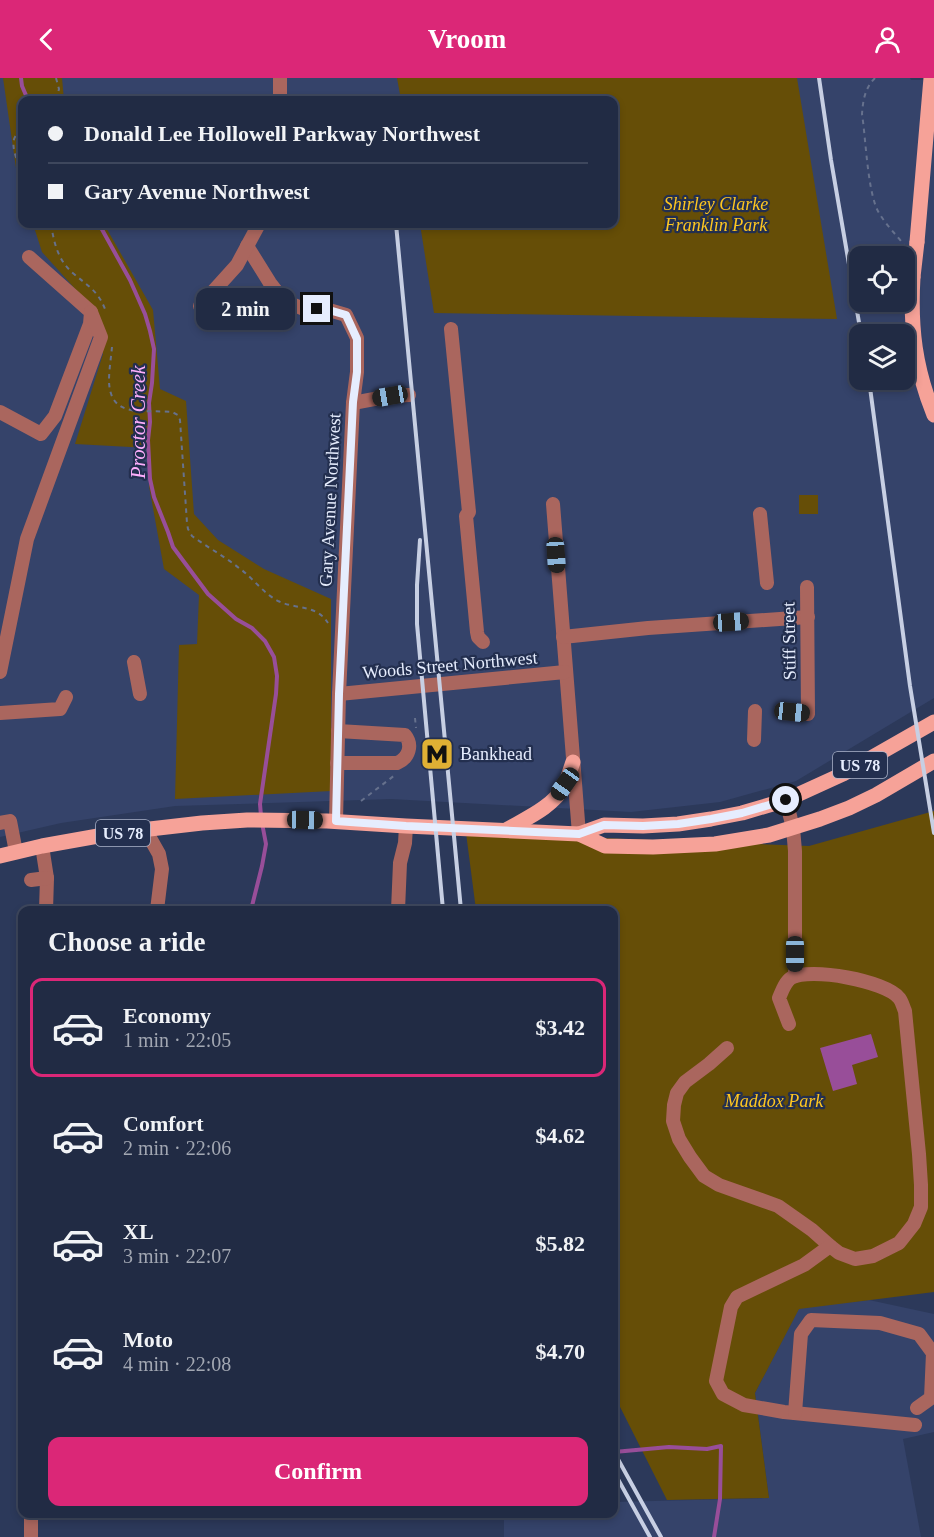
<!DOCTYPE html>
<html lang="en">
<head>
<meta charset="utf-8">
<style>
  :root { --surface:#212b44; --page:#2d374f; --text:#f1f3f6; --muted:#a2a7b2; --line:#3e475d; --accent:#db2777 }
  body { margin:0; font-family:Georgia,serif; background:var(--page); color:var(--text); height:100vh; display:flex; flex-direction:column; font-size:22px; white-space:nowrap }
  * { box-sizing:border-box; margin:0 }
  p { font-size:20px; color:var(--muted) }
  .icon { flex:none; width:33px; height:33px; fill:none; stroke:currentColor; stroke-width:2; stroke-linecap:round; stroke-linejoin:round }
  .map { position:relative; flex:1; overflow:hidden }
  .side { position:absolute; left:18px; top:828px; width:600px; height:612px; display:flex; flex-direction:column; background:var(--surface); border-radius:12px; box-shadow:0 3px 9px #0003,0 0 0 2px var(--line) }
  .side>* { flex:none }
  .hud { position:absolute; left:18px; top:18px; width:600px; height:132px; border-radius:12px; box-shadow:0 3px 9px #0003,0 0 0 2px var(--line); display:grid; align-content:center; height:132px; padding:0 30px; background:var(--surface) }
  .buttons { position:absolute; left:849px; top:168px; display:grid; gap:12px }
  .buttons a { display:grid; place-items:center; width:66px; height:66px; border-radius:12px; background:var(--surface); box-shadow:0 3px 9px #0003,0 0 0 2px var(--line); font-size:30px }
  .end { position:absolute; width:27px; height:27px; margin:-14px; border:8px solid #e6edfe; background:#111; box-shadow:0 0 0 3px #111 }
  .from { border-radius:50% }
  .bubble { position:absolute; height:42px; border-radius:12px; background:var(--surface); box-shadow:0 3px 9px #0003,0 0 0 2px var(--line); font-size:20px; font-weight:700; line-height:42px; text-align:center }
  .car { position:absolute; width:18px; height:36px; margin:-18px -9px; border-radius:8px; box-shadow:0 0 4px 2px #0007; background:linear-gradient(#222 24%,#8ab4d8 0 40%,#222 0 76%,#8ab4d8 0 86%,#222 0) }
  .hud b { display:flex; align-items:center; gap:21px; height:57px; font-size:22px }
  .hud b+b { border-top:2px solid var(--line) }
  .hud i { width:15px; height:15px; background:var(--text) }
  ul { padding:0; list-style:none }
  li { display:flex; align-items:center; gap:18px; height:99px; margin:0 12px 9px; padding:0 18px; border:3px solid transparent; border-radius:12px }
  li div { flex:1 }
  li b { display:block; font-size:22px }
  li em { font-style:normal; font-weight:700 }
  li.current { border-color:var(--accent) }
  li>.icon { width:54px; height:54px; stroke-width:1.5 }
  h2 { padding:0 30px; font-size:27px; line-height:72px }
  .button { display:flex; gap:12px; margin-top:auto; padding:12px 30px }
  .button a { flex:1; height:69px; border-radius:12px; background:var(--accent); color:#fff; font-size:24px; font-weight:700; line-height:69px; text-align:center }
  header { display:flex; justify-content:space-between; align-items:center; height:78px; padding:0 30px; background:var(--accent); color:#fff; font-size:27px; font-weight:700 }
  .map>svg:first-child { display:block }
  .built { fill:#35436a; fill-rule:evenodd }
  .green { fill:#664e07 }
  .water { fill:#984e99 }
  .lines { fill:none; stroke-linecap:round; stroke-linejoin:round }
  .stream { stroke:#984e99; stroke-width:4 }
  .path { stroke:#66718d; stroke-width:2; stroke-dasharray:4.5 4.5; stroke-linecap:butt }
  .minor { stroke:#aa665e; stroke-width:14 }
  .major { stroke:#f6a298; stroke-width:15 }
  .rail { stroke:#c7cfe3; stroke-width:4 }
  .major-bridge { stroke:#f6a298; stroke-width:15 }
  .route { stroke:#e6edfe; stroke-width:8 }
  .labels { text-anchor:middle; dominant-baseline:central; stroke-width:4.5; stroke-linejoin:round; paint-order:stroke }
  .shield { fill:#232f4f; stroke:#acb4ca; stroke-width:1.5 }
  .shield-label { font-size:16px; font-weight:bold; fill:#e6edfe }
  .park-label { font-size:18px; font-style:italic; fill:#fec620; stroke:#232f4f }
  .street-label { font-size:18px; fill:#e6edfe; stroke:#232f4f }
  .poi-label { font-size:18px; fill:#e6edfe; stroke:#232f4f; text-anchor:start }
  .water-label { font-size:20px; font-style:italic; fill:#fdaefc; stroke:#232f4f }
</style>
</head>
<body>
<header><svg class="icon" aria-label="back" viewBox="0 0 24 24"><path d="M15 5l-7 7 7 7"/></svg>Vroom<svg class="icon" aria-label="person" viewBox="0 0 24 24"><circle cx="12" cy="8" r="4"/><path d="M4 21q1-7 8-7t8 7"/></svg></header>
<div class="map">
<svg width="934" height="1459" viewBox="0 0 934 1459">
  <rect width="100%" height="100%" fill="#2c395a"/>
  <!-- built -->
  <g class="built">
    <path d="M0,0h910l1,2h23v618l-138,83 -76,21 -89,10 -240,-13 -216,7 -114,17 -61,14zM22,22h592v124h-592zM860,178h44v46h-44zM860,256h44v46h-44z"/>
    <path d="M869,1222l65,14v118l-31,7 18,98h-417v-23h110v-12l155,-4 -14,-105 44,-85z"/>
  </g>
  <!-- green -->
  <g class="green">
    <path d="M3,0h59l2,22h-42v89l-6,-21z"/>
    <path d="M397,0h400l40,241 -403,-6 -14,-89h194v-124h-213z"/>
    <path d="M33,146h71l49,86 7,79 26,12 8,113 24,26 46,29 67,30v192l-156,8 4,-154 18,-1 2,-49 -35,-26 -15,-83v-38l-74,-4 28,-90 -16,-52 -45,-50z"/>
    <rect x="799" y="417" width="19" height="19"/>
    <path d="M934,733v481l-135,17 -44,84 14,105 -102,2 -53,-105v-485h-138l-10,-77 343,13z"/>
  </g>
  <!-- water -->
  <path class="water" d="M871,956l7,23 -26,8 5,19 -24,7 -13,-43z"/>
  <g class="lines">
    <!-- stream -->
    <g class="stream">
      <path d="M21,0l1,8 6,14"/>
      <path d="M99,146l31,56 15,34 5,17 4,18 -2,34 -3,20 1,19 -2,18 2,39 4,18 14,35 5,15 35,47 28,25 16,9 13,13 9,16 3,19 -1,18 -16,110 1,12"/>
      <path d="M251,832l11,-44 4,-22 -4,-21"/>
      <path d="M614,1374l55,-5 38,2 14,-3 -1,53 -6,38"/>
    </g>
    <!-- path -->
    <g class="path">
      <path d="M56,0l3,11 -3,11"/>
      <path d="M875,0c-10,10 -12,22 -13,36 4,27 5,68 14,93 6,14 19,26 28,38"/>
      <path d="M22,52c-2,1 -6,4 -7,7 -5,8 3,27 7,34"/>
      <path d="M51,146c3,19 7,37 23,50 14,12 24,17 31,35"/>
      <path d="M112,269c-1,11 -3,23 -3,34 1,39 36,28 63,31l6,3 2,5 7,103 1,6 4,7c15,11 32,20 47,32 14,10 24,25 39,33 19,9 38,3 50,22"/>
      <path d="M415,640l1,10"/>
      <path d="M361,723l34,-26"/>
    </g>
    <!-- minor -->
    <g class="minor">
      <path d="M280,0v22"/>
      <path d="M247,168l23,37 14,18 20,8 25,1 17,5 11,23v34l-4,31 -14,291 -3,127"/>
      <path d="M200,228l37,-41 22,-41"/>
      <path d="M451,251l18,183 -3,4 11,116 1,5 5,5"/>
      <path d="M353,325l37,-7 19,-1"/>
      <path d="M0,334l41,22 14,-18 35,-92 1,-12 -62,-55"/>
      <path d="M553,426l26,330"/>
      <path d="M760,436l7,69"/>
      <path d="M563,559l85,-9 160,-11"/>
      <path d="M134,584l6,32"/>
      <path d="M0,594l27,-133 74,-202 -10,-25"/>
      <path d="M339,616l226,-22"/>
      <path d="M792,634l16,2 -1,-127"/>
      <path d="M0,635l60,-4 6,-12"/>
      <path d="M754,662l1,-29"/>
      <path d="M337,685h60c12,-5 16,-18 8,-28l-67,-4"/>
      <path d="M786,722l7,28 2,23v125"/>
      <path d="M0,745l10,-2 6,31"/>
      <path d="M146,753l13,23 3,15 -5,41"/>
      <path d="M42,768l5,32 -1,32"/>
      <path d="M31,802l16,-2"/>
      <path d="M398,832l2,-47 5,-20 1,-17"/>
      <path d="M727,970l-18,16 -24,18 -8,11 -3,12 -1,16 6,18 11,18 14,19 15,9 59,21 34,24 18,16 9,7 16,6 18,-3 26,-13 15,-19 7,-17v-22l-2,-31 -14,-143c-2,-4 -3,-10 -6,-13 -13,-17 -89,-31 -108,-20 -6,4 -9,13 -12,20l10,26"/>
      <path d="M830,1168l-26,19 -67,32 -6,10 -15,74 7,13 21,11 40,7 131,13"/>
      <path d="M795,1335l6,-79 10,-14 69,3 39,11 14,19 -2,45 -14,10"/>
      <path d="M31,1459v-23"/>
    </g>
    <!-- major -->
    <g class="major">
      <path d="M917,164l14,-164"/>
      <path d="M913,199c-3,51 2,91 21,138"/>
      <path d="M506,752c21,-12 47,-23 59,-45 3,-7 5,-15 8,-23"/>
      <path d="M579,756l25,-9 39,1 35,-2 33,-5 31,-6 44,-13 57,-26 91,-52"/>
      <path d="M0,778l42,-10 73,-13 87,-10 45,-3 80,1 79,5 173,8 26,12 48,1 62,-3 54,-9 51,-16 29,-11 27,-13 58,-34"/>
    </g>
    <!-- rail -->
    <g class="rail">
      <path d="M819,0l12,82 30,174"/>
      <path d="M396,146l65,686"/>
      <path d="M869,302l41,306 24,147"/>
      <path d="M420,462l-3,45v39l26,286"/>
      <path d="M614,1374l47,85"/>
      <path d="M614,1394l36,65"/>
    </g>
    <!-- major-bridge -->
    <path class="major-bridge" d="M913,199l4,-35"/>
  </g>
  <g class="lines">
    <!-- route -->
    <path class="route" d="M317,231l12,1 17,5 11,24v33l-4,30 -14,292 -3,127 70,5 173,8 25,-9 39,1 35,-2 33,-5 31,-6 44,-13"/>
  </g>
  <!-- icons -->
  <defs>
    <g id="metro-square" transform="scale(1.725)"><rect x="-9" y="-9" width="18" height="18" rx="4" fill="#dfb034" stroke="#232f4f"/><path d="M-5.5 5V-5H-3L0 0L3-5H5.5V5H3V-.5L0 4L-3-.5V5Z" fill="#111"/></g>
  </defs>
  <g fill-rule="evenodd">
    <use href="#metro-square" x="437" y="676"/>
  </g>
  <g class="labels">
    <!-- shield labels -->
    <g class="shield">
      <rect x="833" y="674" width="54" height="26" rx="4.5"/>
      <rect x="96" y="742" width="54" height="26" rx="4.5"/>
    </g>
    <g class="shield-label">
      <text x="860" y="687">US 78</text>
      <text x="123" y="755">US 78</text>
    </g>
    <!-- park labels -->
    <g class="park-label">
      <text x="716" y="126">Shirley Clarke<tspan x="716" dy="21">Franklin Park</tspan></text>
      <text x="774" y="1023">Maddox Park</text>
    </g>
    <!-- street labels -->
    <g class="street-label">
      <text transform="translate(330 422) rotate(-87)">Gary Avenue Northwest</text>
      <text transform="translate(789 563) rotate(-91)">Stiff Street</text>
      <text transform="translate(450 587) rotate(-5)">Woods Street Northwest</text>
    </g>
    <!-- poi labels -->
    <g class="poi-label">
      <text x="460" y="676">Bankhead</text>
    </g>
    <!-- water labels -->
    <g class="water-label">
      <text transform="translate(138 344) rotate(-90)">Proctor Creek</text>
    </g>
  </g>
</svg>
<div class="buttons">
<a><svg class="icon" aria-label="locate" viewBox="0 0 24 24"><circle cx="12" cy="12" r="6"/><path d="M12 2v4M12 18v4M2 12h4M18 12h4"/></svg></a>
<a><svg class="icon" aria-label="layers" viewBox="0 0 24 24"><path d="M12 4l9 5-9 5-9-5zM3 14l9 5 9-5"/></svg></a>
</div>
<i class="end from" style="left:786px;top:722px"></i>
<i class="end" style="left:317px;top:231px"></i>
<div class="bubble" style="left:196px;top:210px;width:99px">2 min</div>
<i class="car" style="left:390px;top:318px;rotate:260deg"></i>
<i class="car" style="left:556px;top:477px;rotate:176deg"></i>
<i class="car" style="left:731px;top:544px;rotate:86deg"></i>
<i class="car" style="left:792px;top:634px;rotate:96deg"></i>
<i class="car" style="left:565px;top:706px;rotate:215deg"></i>
<i class="car" style="left:305px;top:742px;rotate:91deg"></i>
<i class="car" style="left:795px;top:876px;rotate:180deg"></i>
<div class="hud">
<b><i class="from"></i>Donald Lee Hollowell Parkway Northwest</b>
<b><i></i>Gary Avenue Northwest</b>
</div>
<section class="side">
<h2>Choose a ride</h2>
<ul>
<li class="current"><svg class="icon" aria-label="car" viewBox="0 0 24 24"><path d="M5 17H2v-5l4-1 3-4h7l3 4 3 1v5h-3M9 17h6M6 11h13"/><circle cx="7" cy="17" r="2"/><circle cx="17" cy="17" r="2"/></svg><div><b>Economy</b><p>1 min · 22:05</p></div><em>$3.42</em></li>
<li><svg class="icon" aria-label="car" viewBox="0 0 24 24"><path d="M5 17H2v-5l4-1 3-4h7l3 4 3 1v5h-3M9 17h6M6 11h13"/><circle cx="7" cy="17" r="2"/><circle cx="17" cy="17" r="2"/></svg><div><b>Comfort</b><p>2 min · 22:06</p></div><em>$4.62</em></li>
<li><svg class="icon" aria-label="car" viewBox="0 0 24 24"><path d="M5 17H2v-5l4-1 3-4h7l3 4 3 1v5h-3M9 17h6M6 11h13"/><circle cx="7" cy="17" r="2"/><circle cx="17" cy="17" r="2"/></svg><div><b>XL</b><p>3 min · 22:07</p></div><em>$5.82</em></li>
<li><svg class="icon" aria-label="car" viewBox="0 0 24 24"><path d="M5 17H2v-5l4-1 3-4h7l3 4 3 1v5h-3M9 17h6M6 11h13"/><circle cx="7" cy="17" r="2"/><circle cx="17" cy="17" r="2"/></svg><div><b>Moto</b><p>4 min · 22:08</p></div><em>$4.70</em></li>
</ul>
<div class="button"><a>Confirm</a></div>
</section>
</div>
</body>
</html>
